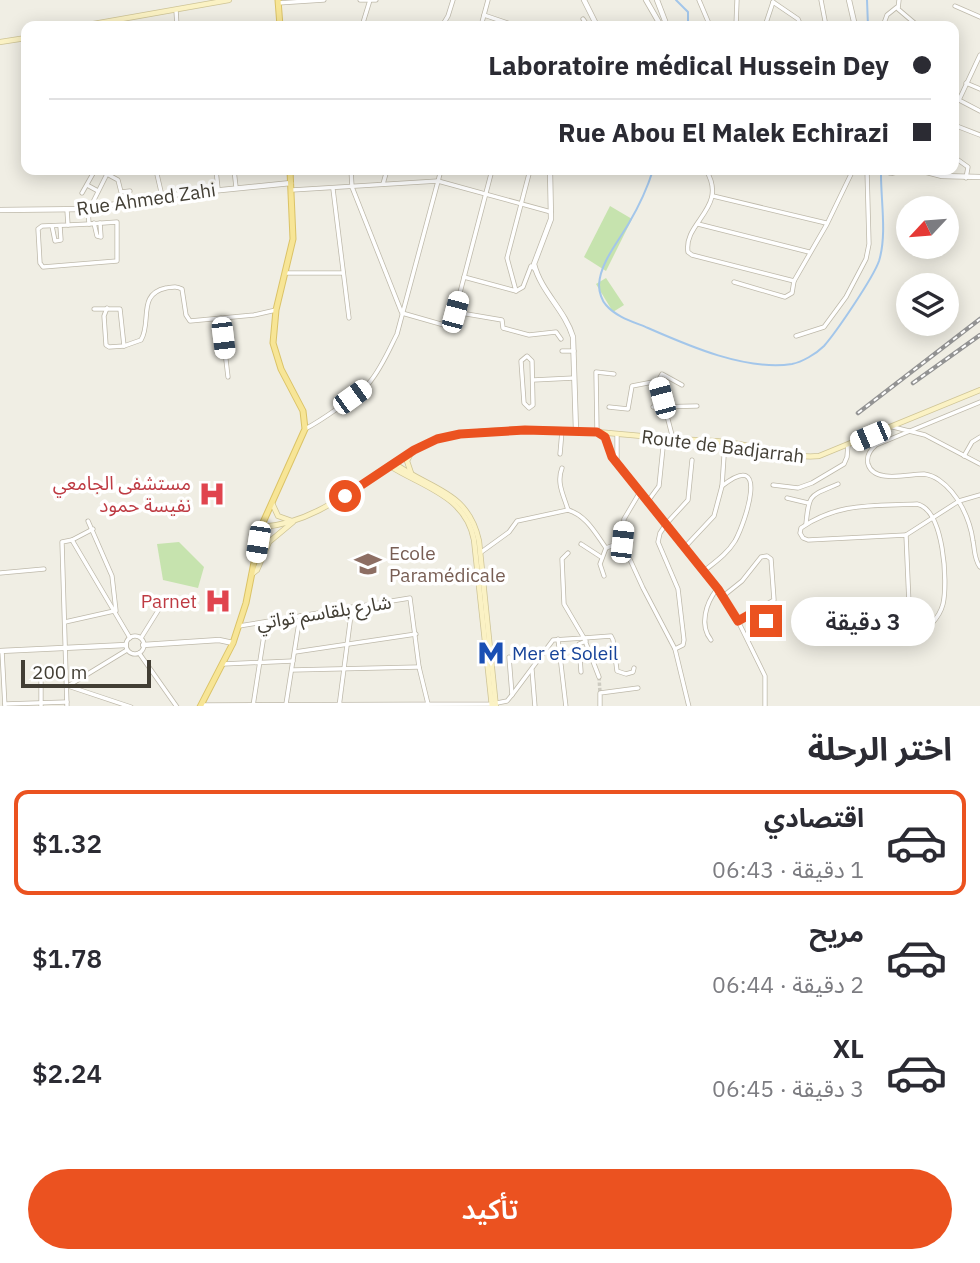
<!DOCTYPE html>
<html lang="ar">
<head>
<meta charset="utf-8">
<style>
  :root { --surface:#fff; --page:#f7f7f7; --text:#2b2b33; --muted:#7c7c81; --line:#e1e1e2; --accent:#eb5220 }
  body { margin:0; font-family:"IBM Plex Sans","Noto Sans Arabic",sans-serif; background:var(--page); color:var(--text); direction:rtl; height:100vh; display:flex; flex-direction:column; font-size:26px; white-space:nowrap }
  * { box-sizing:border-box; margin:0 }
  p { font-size:23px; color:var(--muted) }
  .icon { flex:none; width:38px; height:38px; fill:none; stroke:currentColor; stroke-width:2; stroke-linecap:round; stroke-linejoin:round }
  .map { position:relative; height:706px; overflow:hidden; direction:ltr }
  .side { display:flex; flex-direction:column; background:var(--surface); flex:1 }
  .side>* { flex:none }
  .guide { position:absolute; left:21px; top:21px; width:938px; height:154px; border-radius:14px; box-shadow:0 4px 18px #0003; direction:rtl; display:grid; align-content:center; height:154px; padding:0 28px; background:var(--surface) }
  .needle { width:46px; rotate:244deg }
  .controls { position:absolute; left:896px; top:196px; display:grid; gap:14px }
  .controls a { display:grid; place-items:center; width:63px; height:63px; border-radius:50%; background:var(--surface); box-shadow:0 4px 18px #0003; font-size:35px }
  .scale { position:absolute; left:21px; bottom:18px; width:130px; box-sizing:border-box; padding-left:7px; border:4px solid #423e34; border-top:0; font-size:19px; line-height:24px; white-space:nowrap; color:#423e34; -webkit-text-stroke:5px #fff; paint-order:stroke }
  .end { position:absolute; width:32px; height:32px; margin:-16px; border:9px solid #eb5220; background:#fff; box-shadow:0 0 0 4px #fff }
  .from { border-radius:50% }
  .bubble { position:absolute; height:49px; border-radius:24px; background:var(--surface); box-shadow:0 4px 18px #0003; font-size:23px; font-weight:600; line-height:49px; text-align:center; direction:rtl }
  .car { position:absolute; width:21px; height:42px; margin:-21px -10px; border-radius:9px; box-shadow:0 0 5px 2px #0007; background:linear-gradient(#fff 24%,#345 0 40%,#fff 0 76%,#345 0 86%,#fff 0) }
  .guide b { display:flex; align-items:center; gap:24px; height:66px; font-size:26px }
  .guide b+b { border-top:2px solid var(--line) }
  .guide i { width:18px; height:18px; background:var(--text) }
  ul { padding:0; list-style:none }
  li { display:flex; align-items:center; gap:21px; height:105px; margin:0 14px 10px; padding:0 14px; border:4px solid transparent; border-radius:14px }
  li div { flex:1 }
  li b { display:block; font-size:26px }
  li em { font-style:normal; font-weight:600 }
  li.active { border-color:var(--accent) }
  li>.icon { width:63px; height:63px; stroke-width:1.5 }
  h2 { padding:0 28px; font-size:32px; line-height:84px }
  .action { display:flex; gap:14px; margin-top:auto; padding:14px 28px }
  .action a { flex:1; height:80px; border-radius:42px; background:var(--accent); color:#fff; font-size:28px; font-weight:600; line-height:80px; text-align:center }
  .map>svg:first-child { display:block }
  .green { fill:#c6e3ae }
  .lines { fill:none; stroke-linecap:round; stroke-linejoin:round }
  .stream { stroke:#a3c6ea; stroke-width:2 }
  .minor-tunnel { stroke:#cdcbc1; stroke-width:3.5; stroke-dasharray:3.5 2; stroke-linecap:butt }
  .minor-casing { stroke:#beb9aa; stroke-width:5 }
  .tertiary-casing { stroke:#beb9aa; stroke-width:6 }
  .secondary-casing { stroke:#cec496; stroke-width:6 }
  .primary-casing { stroke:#dbc367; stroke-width:7 }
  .minor { stroke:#fff; stroke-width:3.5 }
  .tertiary { stroke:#fff; stroke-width:4.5 }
  .secondary { stroke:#fbf2c4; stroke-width:4.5 }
  .primary { stroke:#f7e596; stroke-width:5 }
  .rail-casing { stroke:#939393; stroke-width:4.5 }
  .rail { stroke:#fff; stroke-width:2; stroke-dasharray:5; stroke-linecap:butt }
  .route { stroke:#eb5220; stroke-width:9 }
  .labels { text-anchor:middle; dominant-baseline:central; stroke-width:7; stroke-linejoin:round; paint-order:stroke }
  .street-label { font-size:19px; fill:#423e34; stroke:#fff }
  .health-label { font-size:19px; fill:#be3a42; stroke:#fff; text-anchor:end }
  .education-label { font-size:19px; fill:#785e54; stroke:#fff; text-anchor:start }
  .transit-label { font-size:19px; fill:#164399; stroke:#fff; text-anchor:start }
</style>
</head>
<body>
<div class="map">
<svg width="980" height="707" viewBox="0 0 980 707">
  <rect width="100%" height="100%" fill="#f0eee4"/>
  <!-- green -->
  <g class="green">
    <path d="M610,206l22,13 -26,52 -22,-14z"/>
    <path d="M606,278l18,27 -11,7 -17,-28z"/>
    <path d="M179,542l25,25 -6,21 -35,-8 -6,-36z"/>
  </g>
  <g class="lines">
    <!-- stream -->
    <g class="stream">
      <path d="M676,0l12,12v14"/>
      <path d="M867,0l1,26"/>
      <path d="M653,170c-6,19 -14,36 -24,53 -11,19 -29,40 -30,62 0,7 3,16 7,20 10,12 28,17 42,23 41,18 98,43 144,36 10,-2 24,-10 32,-18 13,-15 49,-68 55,-85 8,-26 2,-59 2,-86"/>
    </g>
    <!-- minor-tunnel -->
    <path class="minor-tunnel" d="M599,677l1,16"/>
    <!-- minor casing -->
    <g class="minor-casing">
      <g id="minor">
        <path d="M360,0h16"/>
        <path d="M699,0l11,26"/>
        <path d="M821,0l5,26"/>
        <path d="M899,0l-1,9 20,17"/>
        <path d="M773,2l25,17 3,7"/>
        <path d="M278,3l46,-3"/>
        <path d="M955,6l25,11"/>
        <path d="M176,10l1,16"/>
        <path d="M484,15l32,11"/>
        <path d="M583,19l5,7"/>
        <path d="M362,26l8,-26"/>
        <path d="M442,26l6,-10 5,-16"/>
        <path d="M481,26l7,-26"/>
        <path d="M736,26l1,-26"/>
        <path d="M765,26l8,-24"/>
        <path d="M883,26l4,-11 10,-8"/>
        <path d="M980,55l-21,45 21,11"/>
        <path d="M966,83l14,6"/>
        <path d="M954,125l26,10"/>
        <path d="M954,157l14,10 -2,11"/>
        <path d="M156,170l6,26"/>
        <path d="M216,170l2,19"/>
        <path d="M234,170l2,17"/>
        <path d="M351,170l1,17 49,124"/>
        <path d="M706,170c23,38 -23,52 -18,82l4,3 102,26 33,-57 26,-54"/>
        <path d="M107,174l11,6 3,12 9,-1"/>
        <path d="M383,184l4,-14"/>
        <path d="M87,185l11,6"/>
        <path d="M333,189l16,129"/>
        <path d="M292,190l146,-9 113,31"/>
        <path d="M82,193l13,-23"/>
        <path d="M713,196l113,27"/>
        <path d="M90,208l19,-38"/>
        <path d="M67,210l1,15 -26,1 -4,3 2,34 3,4 74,-6v-39l-28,2 -1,-15"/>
        <path d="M94,223l3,13 4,1 -1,-14"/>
        <path d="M698,224l111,28"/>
        <path d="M68,225l21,-1"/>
        <path d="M52,226l3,15 6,-1 -1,-14"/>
        <path d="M285,273h58"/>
        <path d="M464,277l52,14 -9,-33 23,-88"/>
        <path d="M734,282l51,15 7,-4 2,-12"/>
        <path d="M516,291l7,-4 8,-21 4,3"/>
        <path d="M107,308l-3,8 2,29 3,2 15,-1 17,-6c11,-18 -4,-46 25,-52 7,-1 10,-2 16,1l4,26 4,6 64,-6 22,-5"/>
        <path d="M94,309h26l4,37"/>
        <path d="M455,312l47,8 1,8 26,7 27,-3 5,7"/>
        <path d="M402,313l49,14 41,-157"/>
        <path d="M221,318l7,59"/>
        <path d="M796,336l28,-9 22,-30 20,-38 3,-15 -2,-74"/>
        <path d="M562,351h12"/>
        <path d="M527,356l5,5 1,44 -4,3 -5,-5 -3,-42z"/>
        <path d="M614,374l-18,-2 1,60 8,5 8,20 91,114 34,50 27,55v31"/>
        <path d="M533,380l41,-2"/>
        <path d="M658,381l4,-7 20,11"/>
        <path d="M980,402l-104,43c-6,5 -10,11 -8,19 6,20 41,10 56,10 6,1 11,3 15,6 19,13 31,39 34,61 2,10 1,18 7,26"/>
        <path d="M609,407l19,2 4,-23 26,-5 15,58"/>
        <path d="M653,407l44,-1"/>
        <path d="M893,427l32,8 55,29"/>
        <path d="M305,429c14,-7 55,-35 64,-46 12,-14 20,-33 28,-49l44,-164"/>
        <path d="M617,434v27"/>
        <path d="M560,454l2,-23"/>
        <path d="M964,456l8,-14 8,-5"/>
        <path d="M562,468c-6,15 2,28 6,42"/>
        <path d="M773,485l25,3 14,-5 32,-19 3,-7 1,-12"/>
        <path d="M640,492l-16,27 -2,23 21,46 32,61 14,58"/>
        <path d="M787,498l21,5"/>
        <path d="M648,501l11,-15 5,-48"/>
        <path d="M917,504c27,6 31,78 26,100 -3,12 -17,30 -29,30l-4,-7 -4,-92 -98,5 -5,-2 -3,-5 1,-5c37,-26 73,-22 116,-24z"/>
        <path d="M568,510c18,5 28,24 38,38l-6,16 4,12"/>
        <path d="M88,521l24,55 4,35"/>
        <path d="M806,524c3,-31 4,-28 32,-40"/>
        <path d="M906,535l53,-34 21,-6"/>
        <path d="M72,540l58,98"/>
        <path d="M581,544l20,13"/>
        <path d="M606,548l16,-6"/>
        <path d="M684,548l30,-32 8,-30 2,-30"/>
        <path d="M480,553l29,-21 8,-11 51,-11"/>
        <path d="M704,571c11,-9 23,-17 31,-30 11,-20 35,-93 -13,-55"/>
        <path d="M0,573l44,-4"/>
        <path d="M722,597l20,-16 19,-24 6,-1 4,3 3,41 -36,21"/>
        <path d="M761,609l5,12"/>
        <path d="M65,622l49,-11"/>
        <path d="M239,626l171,-28 9,69 9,37"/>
        <circle cx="135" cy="645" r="9"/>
        <path d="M141,638l25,-40"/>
        <path d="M558,639l8,68"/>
        <path d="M711,640c-12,-15 -5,-37 6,-51"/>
        <path d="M675,649l8,-4 1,-5 -6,-51 -20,-47 2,-9 6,-9 22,-24 4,-40"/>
        <path d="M2,651l3,56"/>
        <path d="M295,652l121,-18"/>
        <path d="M139,653l38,54"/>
        <path d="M509,657l3,38"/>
        <path d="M223,664l70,-3"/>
        <path d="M292,670l127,-3"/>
        <path d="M532,670l3,37"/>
        <path d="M581,672l-2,-28 7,-3"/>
        <path d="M41,676v31"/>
        <path d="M599,677l-15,-39 27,-2 2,4 4,31 9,3 7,-2 1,-4"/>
        <path d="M68,686l59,-36"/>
        <path d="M68,686l63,21"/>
        <path d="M5,704l62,-2"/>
        <path d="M286,704l14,-88"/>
        <path d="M201,705l291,-1 15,-3 5,-6 41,-55 31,-2 -20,-34 -2,-45 6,-6"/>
        <path d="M253,706l13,-84"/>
        <path d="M67,707l-5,-165 10,-2 21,-11"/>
        <path d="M339,707l13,-100"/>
        <path d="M600,707v-14l38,-5"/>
      </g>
    </g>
    <!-- tertiary casing -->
    <g class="tertiary-casing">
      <g id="tertiary">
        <path d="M584,0l13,26"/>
        <path d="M646,0l15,26"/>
        <path d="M657,0l10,26"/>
        <path d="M849,0l6,26"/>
        <path d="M550,170l1,49 -17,45c7,28 31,46 39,73l3,94"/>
        <path d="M881,170l10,3 11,-3"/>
        <path d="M919,170l23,6 38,1"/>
        <path d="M0,210l88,-1 74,-13 129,-13"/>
        <path d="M143,645l76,-5 14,3"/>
        <path d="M0,651l126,-6"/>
      </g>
    </g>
    <!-- secondary casing -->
    <g class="secondary-casing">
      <g id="secondary">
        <path d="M82,26l147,-26"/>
        <path d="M0,42l26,-4"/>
        <path d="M394,463c36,27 74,27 85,78l17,166"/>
        <path d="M390,466c33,21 76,30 84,74l18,167"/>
        <path d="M411,473l-4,-12 4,-8"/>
        <path d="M272,503l6,13 14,5"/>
        <path d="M261,527c80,-5 129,-84 200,-93 69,-10 142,-2 211,5 17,1 35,1 53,3 31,3 63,17 94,14l161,-66"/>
        <path d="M252,574l5,-4 12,-28 24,-20"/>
      </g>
    </g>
    <!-- primary casing -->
    <g class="primary-casing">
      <g id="primary">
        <path d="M278,0l2,26"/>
        <path d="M200,707l33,-64 13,-40 15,-76 44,-98 -2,-18 -22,-42 -8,-26 3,-33 17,-71 -3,-69"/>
      </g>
    </g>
    <!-- minor -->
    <use href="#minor" class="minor"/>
    <!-- tertiary -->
    <use href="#tertiary" class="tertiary"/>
    <!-- secondary -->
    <use href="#secondary" class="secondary"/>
    <!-- primary -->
    <use href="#primary" class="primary"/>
    <!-- rail casing -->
    <g class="rail-casing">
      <g id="rail">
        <path d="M913,383l67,-48"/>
        <path d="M858,413l122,-94"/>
      </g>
    </g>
    <!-- rail -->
    <use href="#rail" class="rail"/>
  </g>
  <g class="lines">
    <!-- route -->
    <path class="route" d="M345,496l69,-46 23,-11 23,-5 65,-4 72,2 8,5 7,20 106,132 20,32 23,-13 5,13"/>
  </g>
  <!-- icons -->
  <defs>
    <g id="hospital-bare" transform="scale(2.1)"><path d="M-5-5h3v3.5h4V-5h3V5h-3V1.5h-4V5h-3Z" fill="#e0444e" stroke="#fff" stroke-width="2.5" paint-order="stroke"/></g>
    <g id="university-bare" transform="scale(2.1)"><path d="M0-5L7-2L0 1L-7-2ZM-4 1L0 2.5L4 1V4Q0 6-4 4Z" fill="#8d6e63" stroke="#fff" stroke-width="2.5" paint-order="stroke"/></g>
    <g id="metro-bare" transform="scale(2.1)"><path d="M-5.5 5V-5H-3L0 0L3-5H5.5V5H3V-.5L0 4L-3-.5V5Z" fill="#1a4fb4" stroke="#fff" stroke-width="2.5" paint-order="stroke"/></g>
  </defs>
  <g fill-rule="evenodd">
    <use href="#hospital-bare" x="212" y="494"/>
    <use href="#university-bare" x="368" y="564"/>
    <use href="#hospital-bare" x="218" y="601"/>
    <use href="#metro-bare" x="491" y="653"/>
  </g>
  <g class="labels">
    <!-- street labels -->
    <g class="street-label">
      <text transform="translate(146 199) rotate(-8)">Rue Ahmed Zahi</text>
      <text transform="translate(723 446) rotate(7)">Route de Badjarrah</text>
      <text transform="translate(324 612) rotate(-9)">شارع بلقاسم تواتي</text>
    </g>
    <!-- health labels -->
    <g class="health-label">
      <text x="191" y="483">مستشفى الجامعي<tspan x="191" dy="22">نفيسة حمود</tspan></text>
      <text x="197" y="601">Parnet</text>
    </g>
    <!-- education labels -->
    <g class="education-label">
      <text x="389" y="553">Ecole<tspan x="389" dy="22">Paramédicale</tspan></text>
    </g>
    <!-- transit labels -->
    <g class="transit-label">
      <text x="512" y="653">Mer et Soleil</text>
    </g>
  </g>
</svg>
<div class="controls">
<a><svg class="needle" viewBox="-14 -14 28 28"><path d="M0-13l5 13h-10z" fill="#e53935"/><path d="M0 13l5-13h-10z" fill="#7c7c81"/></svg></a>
<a><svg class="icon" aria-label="layers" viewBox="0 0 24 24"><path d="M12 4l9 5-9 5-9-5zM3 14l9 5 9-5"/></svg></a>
</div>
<div class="scale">200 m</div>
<i class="end from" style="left:345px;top:496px"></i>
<i class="end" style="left:766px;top:621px"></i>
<div class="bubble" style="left:791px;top:597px;width:144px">3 دقيقة</div>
<i class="car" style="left:455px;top:312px;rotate:15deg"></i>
<i class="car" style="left:223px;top:338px;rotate:173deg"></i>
<i class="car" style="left:352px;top:397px;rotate:54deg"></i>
<i class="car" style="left:662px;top:398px;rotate:345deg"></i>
<i class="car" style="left:870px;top:436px;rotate:247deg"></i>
<i class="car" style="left:258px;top:542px;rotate:189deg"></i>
<i class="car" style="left:622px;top:542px;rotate:6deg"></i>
<div class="guide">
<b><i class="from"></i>Laboratoire médical Hussein Dey</b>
<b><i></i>Rue Abou El Malek Echirazi</b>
</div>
</div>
<section class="side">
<h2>اختر الرحلة</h2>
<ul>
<li class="active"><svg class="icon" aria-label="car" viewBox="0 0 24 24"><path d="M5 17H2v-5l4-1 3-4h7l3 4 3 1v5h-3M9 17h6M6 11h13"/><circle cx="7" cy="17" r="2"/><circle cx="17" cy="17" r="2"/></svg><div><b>اقتصادي</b><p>1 دقيقة · 06:43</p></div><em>$1.32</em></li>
<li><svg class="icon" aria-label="car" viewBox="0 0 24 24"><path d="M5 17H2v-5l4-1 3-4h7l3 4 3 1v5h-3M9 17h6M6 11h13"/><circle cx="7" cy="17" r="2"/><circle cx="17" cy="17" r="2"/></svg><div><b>مريح</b><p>2 دقيقة · 06:44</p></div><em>$1.78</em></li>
<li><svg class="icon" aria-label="car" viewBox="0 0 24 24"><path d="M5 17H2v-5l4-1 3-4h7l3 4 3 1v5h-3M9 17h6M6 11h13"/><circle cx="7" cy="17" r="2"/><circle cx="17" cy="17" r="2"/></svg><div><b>XL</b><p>3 دقيقة · 06:45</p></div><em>$2.24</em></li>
</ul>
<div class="action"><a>تأكيد</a></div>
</section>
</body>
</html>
